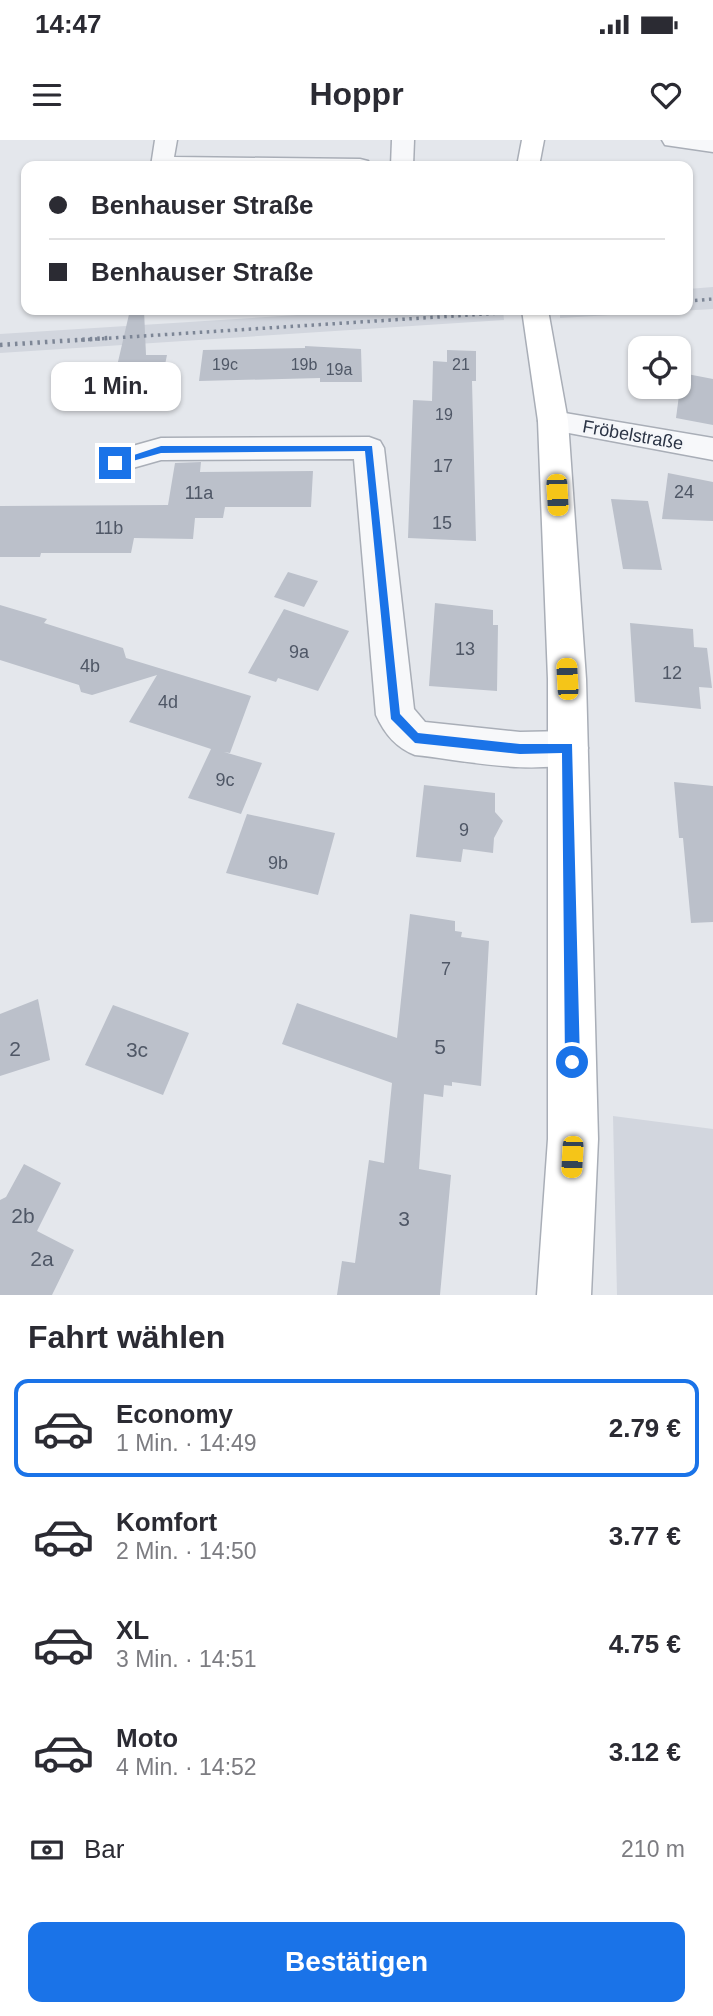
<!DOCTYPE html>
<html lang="de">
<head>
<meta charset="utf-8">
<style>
  :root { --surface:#fff; --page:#f7f7f7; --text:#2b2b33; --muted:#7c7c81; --line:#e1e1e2; --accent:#1a73e8 }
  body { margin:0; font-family:Arial,sans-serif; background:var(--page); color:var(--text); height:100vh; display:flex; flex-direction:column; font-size:26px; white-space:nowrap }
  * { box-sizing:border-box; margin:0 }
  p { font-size:23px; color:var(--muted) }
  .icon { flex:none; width:38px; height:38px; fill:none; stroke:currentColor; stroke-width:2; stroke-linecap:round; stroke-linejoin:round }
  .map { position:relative; height:1155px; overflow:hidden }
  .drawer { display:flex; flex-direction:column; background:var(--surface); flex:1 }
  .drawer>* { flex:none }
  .top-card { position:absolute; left:21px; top:21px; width:672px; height:154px; border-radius:14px; box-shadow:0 2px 5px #0004; display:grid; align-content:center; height:154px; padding:0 28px; background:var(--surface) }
  .controls { position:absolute; left:628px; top:196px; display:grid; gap:14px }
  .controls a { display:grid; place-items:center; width:63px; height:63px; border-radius:14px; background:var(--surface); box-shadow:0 2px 5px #0004; font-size:35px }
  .end { position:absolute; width:32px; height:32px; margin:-16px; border:9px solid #1a73e8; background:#fff; box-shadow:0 0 0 4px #fff }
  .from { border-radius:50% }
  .bubble { position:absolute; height:49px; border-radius:14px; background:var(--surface); box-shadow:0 2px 5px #0004; font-size:23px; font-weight:700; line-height:49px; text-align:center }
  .car { position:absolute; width:21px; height:42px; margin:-21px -10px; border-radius:9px; box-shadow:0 0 5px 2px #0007; background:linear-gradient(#f5c518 24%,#345 0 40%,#f5c518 0 76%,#345 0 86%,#f5c518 0) }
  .top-card b { display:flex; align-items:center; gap:24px; height:66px; font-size:26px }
  .top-card b+b { border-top:2px solid var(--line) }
  .top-card i { width:18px; height:18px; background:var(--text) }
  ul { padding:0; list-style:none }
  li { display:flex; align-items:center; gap:21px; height:98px; margin:0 14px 10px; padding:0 14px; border:4px solid transparent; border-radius:14px }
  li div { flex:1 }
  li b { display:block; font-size:26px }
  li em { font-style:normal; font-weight:700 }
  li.active { border-color:var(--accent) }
  li>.icon { width:63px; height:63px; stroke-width:1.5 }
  h2 { padding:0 28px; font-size:32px; line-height:84px }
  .pay { display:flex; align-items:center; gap:18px; height:77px; padding:0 28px; font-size:26px }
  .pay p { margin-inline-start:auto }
  .cta { display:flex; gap:14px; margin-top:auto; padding:14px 28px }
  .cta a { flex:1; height:80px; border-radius:14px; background:var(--accent); color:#fff; font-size:28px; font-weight:700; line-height:80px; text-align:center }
  .status { display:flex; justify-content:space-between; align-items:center; height:49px; padding:0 35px; background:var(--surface); direction:ltr }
  .status svg { height:19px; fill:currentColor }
  header { display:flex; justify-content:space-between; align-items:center; height:91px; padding:0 28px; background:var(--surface); font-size:32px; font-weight:700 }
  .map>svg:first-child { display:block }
  .built { fill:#d2d6de }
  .building { fill:#bbc0ca }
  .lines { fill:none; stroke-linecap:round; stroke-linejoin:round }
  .minor-casing { stroke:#a9aeb7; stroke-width:3 }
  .secondary-casing { stroke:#a9aeb7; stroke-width:3 }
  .minor { fill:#f7f8fa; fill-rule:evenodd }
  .secondary { fill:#fff; fill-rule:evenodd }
  .rail-far1 { stroke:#7d8696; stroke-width:3.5; stroke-dasharray:2.5 4.5; stroke-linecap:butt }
  .rail { stroke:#7d8696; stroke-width:4.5; stroke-dasharray:2.5 5; stroke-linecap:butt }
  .route { fill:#1a73e8 }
  .labels { text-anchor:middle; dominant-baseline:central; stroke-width:6; stroke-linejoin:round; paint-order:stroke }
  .far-number-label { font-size:16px; fill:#4f5766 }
  .far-street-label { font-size:18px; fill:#2b3445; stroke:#f4f6f9 }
  .number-label { font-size:18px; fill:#4f5766 }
  .near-number-label { font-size:21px; fill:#4f5766 }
</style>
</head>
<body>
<div class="status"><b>14:47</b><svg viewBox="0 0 49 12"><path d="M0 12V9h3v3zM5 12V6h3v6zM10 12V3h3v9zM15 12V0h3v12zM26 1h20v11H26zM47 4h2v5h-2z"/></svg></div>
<header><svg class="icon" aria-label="menu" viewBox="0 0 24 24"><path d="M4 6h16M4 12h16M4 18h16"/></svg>Hoppr<svg class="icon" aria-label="heart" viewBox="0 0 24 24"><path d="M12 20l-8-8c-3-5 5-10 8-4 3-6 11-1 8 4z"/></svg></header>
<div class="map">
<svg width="713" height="1155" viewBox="0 0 713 1155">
  <rect width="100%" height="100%" fill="#e4e7ec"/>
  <!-- built -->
  <g class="built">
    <path d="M713,147v22l-153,9v-8h128v-21z"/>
    <path d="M376,170h127l1,10 -504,33v-19z"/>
    <path d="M613,976l100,13v166h-96z"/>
  </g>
  <!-- building -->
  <g class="building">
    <path d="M130,170h14l2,45h21l-7,34 -49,3z"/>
    <path d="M305,206l56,3 1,33h-42v-4l-121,3 4,-31 102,-2z"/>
    <path d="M447,210l29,1v30h-4l4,160 -68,-3 5,-138 19,1 1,-40 14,1z"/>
    <path d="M682,233l31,6v46l-37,-7z"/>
    <path d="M201,322l-1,10 113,-1 -2,36h-86l-2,11h-28l-2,21 -59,-1 -3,15h-90l-1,4h-40v-51l168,-1 7,-42z"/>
    <path d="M668,333l45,9v39l-51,-2z"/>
    <path d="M611,359l37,2 14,69 -39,-1z"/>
    <path d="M288,432l30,9 -14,26 -30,-10z"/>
    <path d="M435,463l58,7v15h5l-1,66 -68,-5z"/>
    <path d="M0,465l47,14 -3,4 79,25 3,10 125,38 -21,57 -6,-1 38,11 -21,51 -53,-16 23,-49 -82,-27 28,-47 -65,20 -11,-3 -2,-7 -79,-25z"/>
    <path d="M284,469l65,22 -31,60 -40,-13 -2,4 -28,-9z"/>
    <path d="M630,483l63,6 1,18 13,1 5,40 -13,-1 2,22 -66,-7z"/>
    <path d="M674,642l39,4v136l-22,1 -8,-85h-4z"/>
    <path d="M424,645l71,8v19l8,9 -9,17 -1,15 -30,-4 -2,13 -45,-5z"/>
    <path d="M247,674l88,19 -17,62 -92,-22z"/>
    <path d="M410,774l45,7v10l7,1 -1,5 28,4 -8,145 -29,-4v4l-8,-1 -1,12 -19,-3 -5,75 32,6 -11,120h-103l5,-34 13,2 14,-103 15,3 8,-80 -110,-39 15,-41 100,35z"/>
    <path d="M38,859l12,61 -50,16v-62z"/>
    <path d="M113,865l76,28 -26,62 -78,-30z"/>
    <path d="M24,1024l37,19 -24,48 37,19 -22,45h-52v-95l6,-3z"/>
  </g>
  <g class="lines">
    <!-- minor casing -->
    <g class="minor-casing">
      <g id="minor">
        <path d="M155,0h22l-3,17 186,2 8,2 3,5h-220z"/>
        <path d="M392,0h22l-1,26h-22z"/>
        <path d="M662,0h51v12l-48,-7z"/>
        <path d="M553,271l160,27v22l-171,-32 -4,-7 4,-7z"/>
        <path d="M369,297l11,4 4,7 30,261 11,13 95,10 48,-1 14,5 6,12 -6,12c-46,17 -118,0 -167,-5 -19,-7 -31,-22 -39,-40l-22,-256 -193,1 -46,13 -11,-3 -5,-8 5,-8 57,-16z"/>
      </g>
    </g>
    <!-- secondary casing -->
    <g class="secondary-casing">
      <g id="secondary">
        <path d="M522,0h22l-5,26h-22z"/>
        <path d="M522,170h26l20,111 18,258 12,460 -7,156h-54l11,-156v-460l-10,-258z"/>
      </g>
    </g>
    <!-- minor -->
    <use href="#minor" class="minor"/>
    <!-- secondary -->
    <use href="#secondary" class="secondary"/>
    <!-- rail-far1 -->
    <g class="rail-far1">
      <path d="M688,161l25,-2"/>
      <path d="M81,200l466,-30"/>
    </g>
    <!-- rail -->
    <path class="rail" d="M0,205l108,-7"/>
  </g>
  <!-- route -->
  <path class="route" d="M161,306h211l28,268 18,19 102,11h52l8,318 -3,5 -5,2 -7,-7 -3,-309 -42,1 -105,-11 -24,-24 -26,-268 -204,2 -46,13 -5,-3z"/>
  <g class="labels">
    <!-- far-number labels -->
    <g class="far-number-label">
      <text x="225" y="224">19c</text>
      <text x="304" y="224">19b</text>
      <text x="461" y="224">21</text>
      <text x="339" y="229">19a</text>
      <text x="444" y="274">19</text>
    </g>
    <!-- far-street labels -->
    <g class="far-street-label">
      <text transform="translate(633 295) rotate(10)">Fröbelstraße</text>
    </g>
    <!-- number labels -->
    <g class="number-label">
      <text x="443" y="326">17</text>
      <text x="684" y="352">24</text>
      <text x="199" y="353">11a</text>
      <text x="442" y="383">15</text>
      <text x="109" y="388">11b</text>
      <text x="465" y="509">13</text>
      <text x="299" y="512">9a</text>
      <text x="90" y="526">4b</text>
      <text x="672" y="533">12</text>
      <text x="168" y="562">4d</text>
      <text x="225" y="640">9c</text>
      <text x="464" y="690">9</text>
      <text x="278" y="723">9b</text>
      <text x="446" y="829">7</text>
    </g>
    <!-- near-number labels -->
    <g class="near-number-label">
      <text x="440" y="906">5</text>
      <text x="15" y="908">2</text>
      <text x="137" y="909">3c</text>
      <text x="23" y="1075">2b</text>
      <text x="404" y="1078">3</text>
      <text x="42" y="1118">2a</text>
    </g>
  </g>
</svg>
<div class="controls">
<a><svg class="icon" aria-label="locate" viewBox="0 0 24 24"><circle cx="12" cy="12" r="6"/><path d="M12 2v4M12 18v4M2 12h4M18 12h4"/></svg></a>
</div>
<i class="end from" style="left:572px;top:922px"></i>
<i class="end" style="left:115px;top:323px"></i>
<div class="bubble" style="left:51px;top:222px;width:130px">1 Min.</div>
<i class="car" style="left:557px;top:355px;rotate:177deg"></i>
<i class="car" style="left:567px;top:539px;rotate:357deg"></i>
<i class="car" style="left:572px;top:1017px;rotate:183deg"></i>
<div class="top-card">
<b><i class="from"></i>Benhauser Straße</b>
<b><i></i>Benhauser Straße</b>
</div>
</div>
<section class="drawer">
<h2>Fahrt wählen</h2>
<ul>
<li class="active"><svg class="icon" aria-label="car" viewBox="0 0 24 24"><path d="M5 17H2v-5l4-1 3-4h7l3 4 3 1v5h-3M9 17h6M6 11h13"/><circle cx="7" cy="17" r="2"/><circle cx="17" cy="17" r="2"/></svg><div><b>Economy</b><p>1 Min. · 14:49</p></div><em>2.79 €</em></li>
<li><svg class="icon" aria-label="car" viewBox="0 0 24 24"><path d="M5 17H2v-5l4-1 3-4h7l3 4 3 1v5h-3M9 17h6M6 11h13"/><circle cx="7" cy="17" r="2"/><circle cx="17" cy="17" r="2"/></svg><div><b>Komfort</b><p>2 Min. · 14:50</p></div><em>3.77 €</em></li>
<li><svg class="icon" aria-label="car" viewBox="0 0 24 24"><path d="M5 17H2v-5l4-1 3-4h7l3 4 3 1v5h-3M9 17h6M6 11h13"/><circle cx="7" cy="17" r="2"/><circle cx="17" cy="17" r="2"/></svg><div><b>XL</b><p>3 Min. · 14:51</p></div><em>4.75 €</em></li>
<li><svg class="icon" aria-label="car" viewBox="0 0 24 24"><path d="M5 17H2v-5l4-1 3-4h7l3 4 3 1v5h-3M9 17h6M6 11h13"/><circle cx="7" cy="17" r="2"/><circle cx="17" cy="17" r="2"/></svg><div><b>Moto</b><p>4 Min. · 14:52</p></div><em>3.12 €</em></li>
</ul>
<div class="pay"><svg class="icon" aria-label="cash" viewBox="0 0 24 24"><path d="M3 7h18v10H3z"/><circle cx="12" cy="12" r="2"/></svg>Bar<p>210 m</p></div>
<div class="cta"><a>Bestätigen</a></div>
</section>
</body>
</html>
